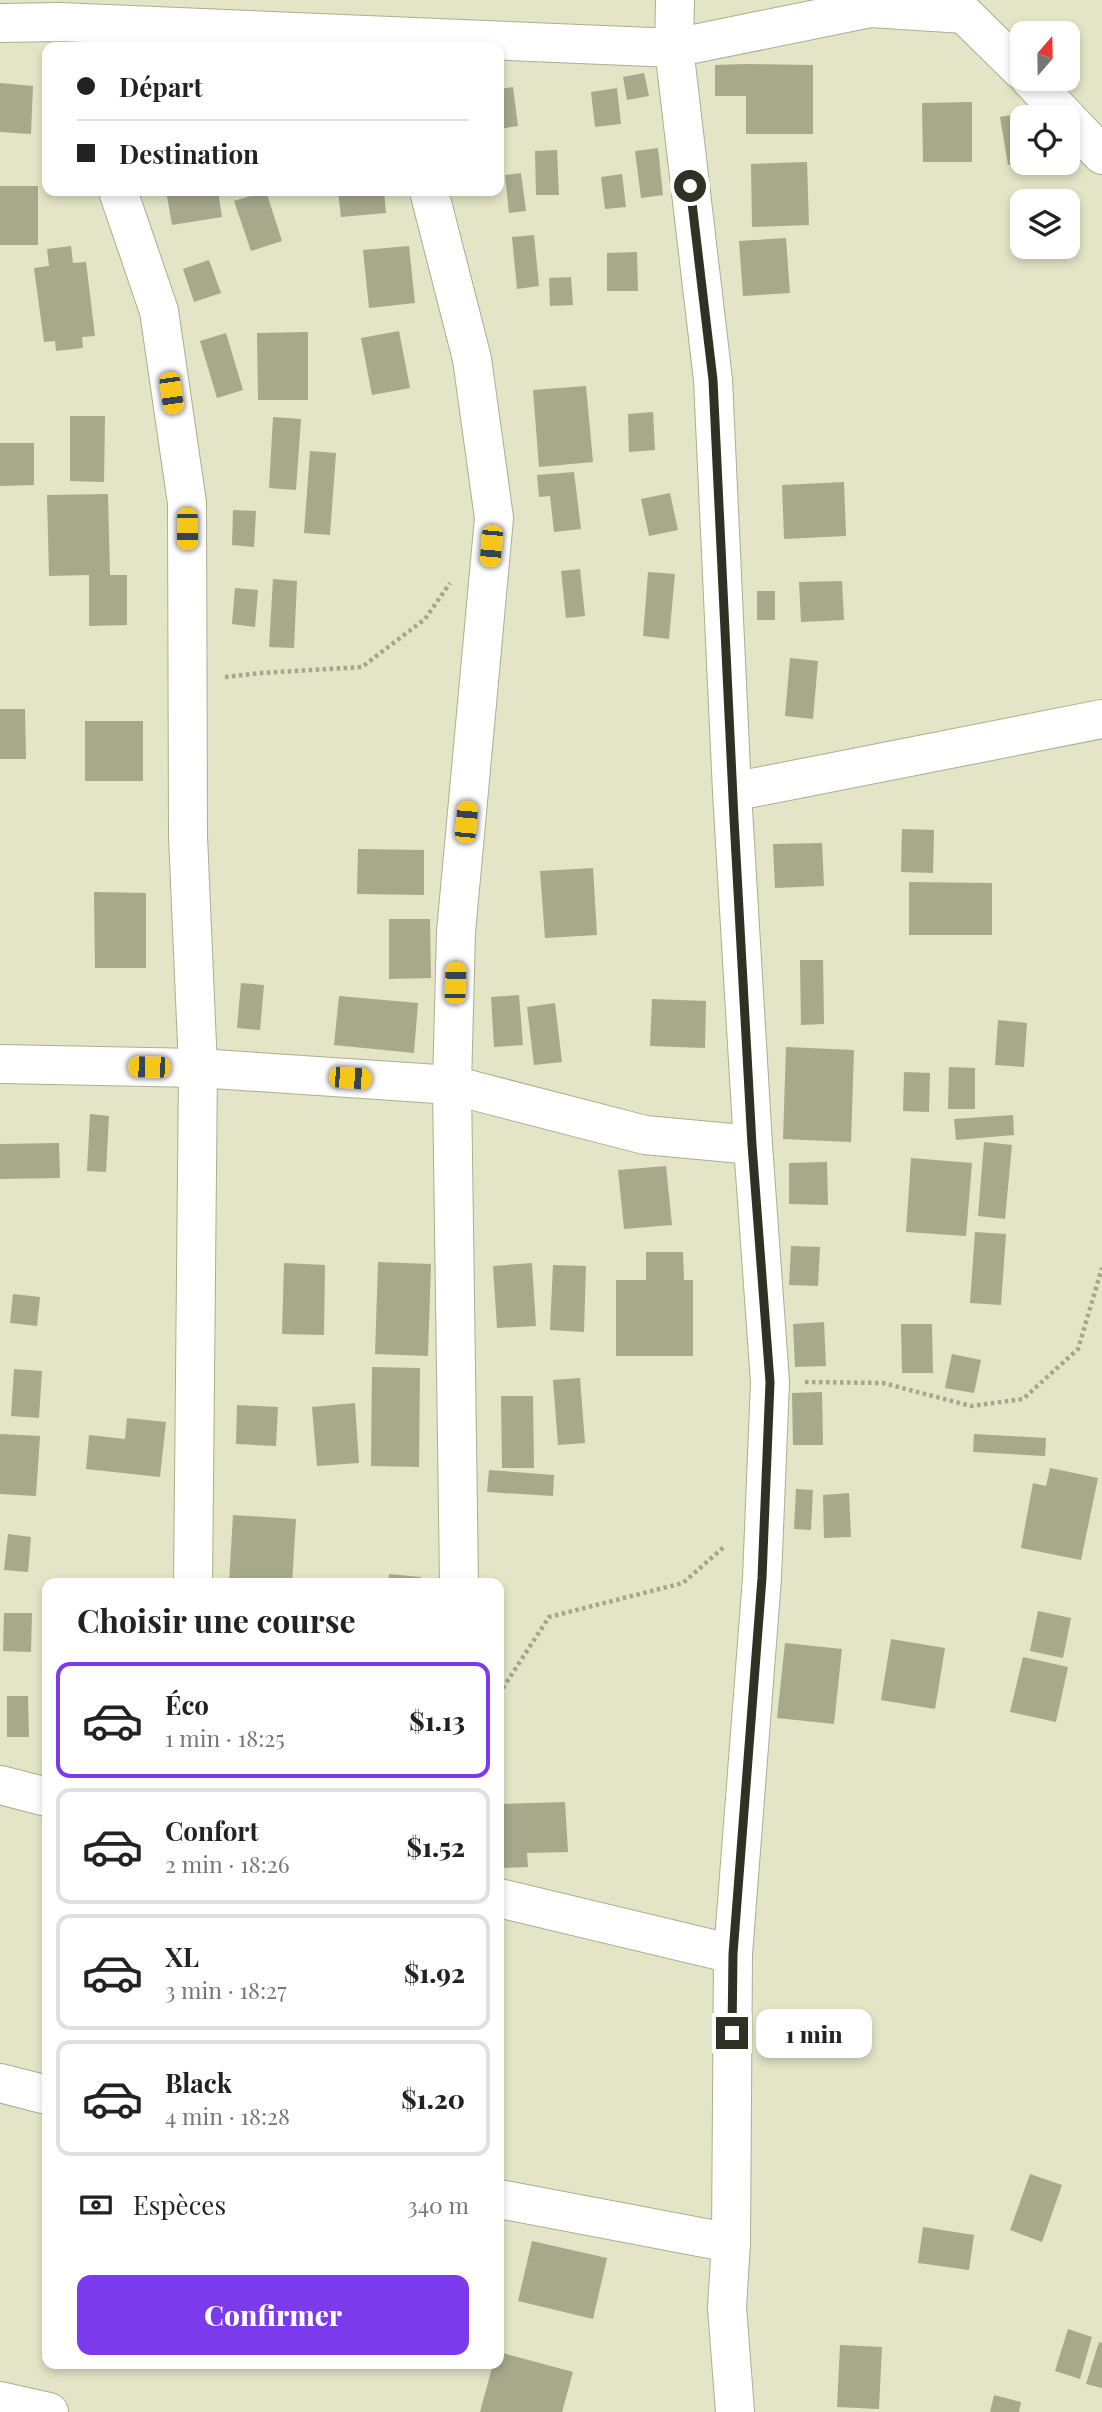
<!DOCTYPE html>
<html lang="fr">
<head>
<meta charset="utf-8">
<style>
  :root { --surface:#fff; --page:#f2f2f2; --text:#222; --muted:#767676; --line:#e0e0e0; --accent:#7c3aed }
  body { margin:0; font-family:"Playfair Display",serif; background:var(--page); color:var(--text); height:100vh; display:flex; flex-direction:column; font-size:26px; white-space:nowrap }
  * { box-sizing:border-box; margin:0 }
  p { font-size:23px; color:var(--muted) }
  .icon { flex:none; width:38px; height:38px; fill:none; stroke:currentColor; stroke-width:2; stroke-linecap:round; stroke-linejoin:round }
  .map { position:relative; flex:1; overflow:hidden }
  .drawer { position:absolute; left:42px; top:1578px; width:462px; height:791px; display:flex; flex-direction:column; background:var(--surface); border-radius:14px; box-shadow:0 4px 10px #0003 }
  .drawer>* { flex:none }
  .hud { position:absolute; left:42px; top:42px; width:462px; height:154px; border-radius:14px; box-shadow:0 4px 10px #0003; display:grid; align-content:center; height:154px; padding:0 35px; background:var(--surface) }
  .needle { width:46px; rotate:20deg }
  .fabs { position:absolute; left:1010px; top:21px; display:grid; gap:14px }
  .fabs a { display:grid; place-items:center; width:70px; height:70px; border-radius:14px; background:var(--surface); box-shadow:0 4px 10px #0003; font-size:35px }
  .end { position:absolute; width:32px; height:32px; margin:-16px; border:9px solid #303125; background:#fff; box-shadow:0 0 0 4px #fff }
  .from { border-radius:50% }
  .bubble { position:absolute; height:49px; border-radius:14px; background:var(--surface); box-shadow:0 4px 10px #0003; font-size:23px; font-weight:800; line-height:49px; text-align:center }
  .car { position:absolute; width:21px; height:42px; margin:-21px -10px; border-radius:9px; box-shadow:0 0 5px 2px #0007; background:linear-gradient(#f5c518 24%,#345 0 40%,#f5c518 0 76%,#345 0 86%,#f5c518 0) }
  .hud b { display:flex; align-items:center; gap:24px; height:66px; font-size:26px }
  .hud b+b { border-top:2px solid var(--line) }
  .hud i { width:18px; height:18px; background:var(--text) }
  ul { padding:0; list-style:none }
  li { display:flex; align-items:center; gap:21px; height:116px; margin:0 14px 10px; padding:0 21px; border:4px solid var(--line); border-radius:14px }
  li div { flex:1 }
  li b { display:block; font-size:26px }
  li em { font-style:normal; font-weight:800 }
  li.on { border-color:var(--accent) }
  li>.icon { width:63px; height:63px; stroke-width:1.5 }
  h2 { padding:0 35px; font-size:32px; line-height:84px }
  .pay { display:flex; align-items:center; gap:18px; height:77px; padding:0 35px; font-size:26px }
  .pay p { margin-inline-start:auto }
  .button { display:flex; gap:14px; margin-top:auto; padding:14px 35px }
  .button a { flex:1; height:80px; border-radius:14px; background:var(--accent); color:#fff; font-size:28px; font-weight:800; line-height:80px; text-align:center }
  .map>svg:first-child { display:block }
  .building { fill:#a7a98b }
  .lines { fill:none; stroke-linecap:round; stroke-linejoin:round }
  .minor-casing { stroke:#acae90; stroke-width:40 }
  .path { stroke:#a4a68d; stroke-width:4.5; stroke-dasharray:3.5 3.5; stroke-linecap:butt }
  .minor { stroke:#fff; stroke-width:38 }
  .route { stroke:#303125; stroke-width:9 }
</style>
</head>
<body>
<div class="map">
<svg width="1102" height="2412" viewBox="0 0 1102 2412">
  <rect width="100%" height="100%" fill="#e3e5c6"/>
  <!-- building -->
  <g class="building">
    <path d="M746,64l67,1v69h-67v-38h-31v-31z"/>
    <path d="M644,73l5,23 -22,4 -4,-23z"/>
    <path d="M0,83l33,3 -2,48 -31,-2z"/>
    <path d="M513,87l5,39 -19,3v-40z"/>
    <path d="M617,88l4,36 -26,3 -4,-35z"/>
    <path d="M972,102v60h-49l-1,-59z"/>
    <path d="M1049,109l1,8h-28v46l-14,2 -8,-48z"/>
    <path d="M658,148l5,47 -22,3 -6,-47z"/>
    <path d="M557,150l2,45h-23l-1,-44z"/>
    <path d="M807,162l2,63 -57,2 -1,-63z"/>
    <path d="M521,173l5,38 -17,2 -4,-38z"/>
    <path d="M622,174l4,33 -21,2 -4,-32z"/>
    <rect x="0" y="186" width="38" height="59"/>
    <path d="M166,191h52l4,26 -50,8z"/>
    <path d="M266,191l16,50 -31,10 -17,-50z"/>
    <path d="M338,191h46l2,22 -45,4z"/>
    <path d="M534,235l5,51 -22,3 -5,-52z"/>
    <path d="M786,238l4,55 -47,3 -4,-55z"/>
    <path d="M71,246l2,17 13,-1 9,74 -13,1 1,11 -27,3 -1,-10 -11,1 -10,-74 15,-2 -2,-17z"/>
    <path d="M409,246l6,57 -46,5 -6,-58z"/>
    <path d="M637,252l1,39h-31v-38z"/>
    <path d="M209,260l12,33 -27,9 -11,-33z"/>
    <path d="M571,277l2,28 -23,1 -1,-28z"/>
    <path d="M399,331l11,57 -38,7 -11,-57z"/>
    <path d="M308,332v68h-50l-1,-67z"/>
    <path d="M226,333l17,57 -26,8 -17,-57z"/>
    <path d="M586,386l7,76 -54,5 -6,-77z"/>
    <path d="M653,412l2,38 -26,2 -1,-38z"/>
    <path d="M70,416h35l-1,66 -34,-1z"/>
    <path d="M273,417l28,2 -5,71 -27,-2z"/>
    <path d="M0,443h34v42l-34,1z"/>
    <path d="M310,451l26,2 -6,82 -26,-2z"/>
    <path d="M574,472l7,57 -27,3 -4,-36 -11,1 -2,-22z"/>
    <path d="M844,482l2,54 -62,3 -2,-54z"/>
    <path d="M670,493l8,37 -29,6 -8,-37z"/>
    <path d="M108,494l2,81h17v50l-38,1v-51l-40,1 -2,-81z"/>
    <path d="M233,510l23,1 -2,36 -22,-2z"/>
    <path d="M580,569l5,47 -19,2 -5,-47z"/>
    <path d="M648,572l27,2 -6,65 -26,-3z"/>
    <path d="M273,579l24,2 -3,67 -25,-1z"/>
    <path d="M842,581l2,39 -43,2 -2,-40z"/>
    <path d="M235,588l23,2 -3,37 -23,-3z"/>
    <rect x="757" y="591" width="18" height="29"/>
    <path d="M790,658l28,3 -5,58 -28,-3z"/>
    <path d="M0,709h25l1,50h-26z"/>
    <rect x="85" y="721" width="58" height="60"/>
    <path d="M902,829l32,1 -1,43 -32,-1z"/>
    <path d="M822,843l2,43 -49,2 -2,-44z"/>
    <path d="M358,849l66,1v45l-67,-1z"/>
    <path d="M593,868l4,67 -52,3 -5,-67z"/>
    <path d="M909,882l83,1v52h-83z"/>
    <path d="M94,892l52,1v75h-51z"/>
    <path d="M389,919h41l1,59 -42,1z"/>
    <path d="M800,960h23l1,64 -23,1z"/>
    <path d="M241,983l23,2 -4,45 -23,-2z"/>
    <path d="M519,995l4,50 -29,2 -3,-50z"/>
    <path d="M339,996l79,7 -4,50 -80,-8z"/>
    <path d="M652,999l54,2 -1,47 -55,-2z"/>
    <path d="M555,1003l7,59 -28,3 -7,-58z"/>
    <path d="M998,1020l29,3 -3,44 -29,-2z"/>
    <path d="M786,1047l68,3 -3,92 -68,-3z"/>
    <path d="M949,1067l26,1v41h-27z"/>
    <path d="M904,1072l26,1 -1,39 -26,-1z"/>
    <path d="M90,1114l19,2 -3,56 -19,-1z"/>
    <path d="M1013,1115l1,20 -58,5 -2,-21z"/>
    <path d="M984,1142l28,3 -7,74 -27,-3z"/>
    <path d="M59,1143l1,35 -60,1v-35z"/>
    <path d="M911,1158l61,5 -6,73 -60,-4z"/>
    <path d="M827,1162l1,43 -39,-1v-41z"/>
    <path d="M666,1166l6,59 -48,4 -6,-59z"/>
    <path d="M975,1232l31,2 -5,71 -31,-2z"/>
    <path d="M791,1246l29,1 -2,39 -29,-1z"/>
    <path d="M646,1252h37l1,28h9v76h-77v-76h30z"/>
    <path d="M378,1262l53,2 -3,92 -53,-2z"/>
    <path d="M284,1263l41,2 -1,70 -42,-1z"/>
    <path d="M532,1263l4,63 -39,2 -4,-62z"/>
    <path d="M553,1265l33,1 -2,66 -34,-2z"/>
    <path d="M13,1294l27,3 -3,29 -27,-3z"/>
    <path d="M824,1322l2,44 -31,1 -2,-43z"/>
    <path d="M901,1324h31l1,49h-31z"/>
    <path d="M952,1354l29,6 -7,33 -29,-5z"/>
    <path d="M372,1367l48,1 -1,99 -48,-1z"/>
    <path d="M14,1369l28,2 -3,47 -28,-2z"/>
    <path d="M580,1378l5,65 -27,2 -5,-65z"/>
    <path d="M822,1392l1,53h-30l-1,-52z"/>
    <path d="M501,1396h32l1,72h-32z"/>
    <path d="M355,1403l4,60 -42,3 -5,-59z"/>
    <path d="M237,1405l41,2 -2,39 -40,-2z"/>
    <path d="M127,1418l39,4 -6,55 -74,-8 3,-34 36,4z"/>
    <path d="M0,1434l40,2 -4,60 -36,-2z"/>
    <path d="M974,1434l72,4 -1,18 -72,-4z"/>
    <path d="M1050,1468l48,10 -17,82 -60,-12 12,-65 13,3z"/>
    <path d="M489,1470l65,5 -1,21 -66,-4z"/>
    <path d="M796,1489l17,1 -2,40 -17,-1z"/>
    <path d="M849,1493l2,44 -27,1 -1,-43z"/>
    <path d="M233,1515l63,4 -4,65 -63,-1z"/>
    <path d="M8,1534l23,3 -3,35 -24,-2z"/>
    <path d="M389,1574l32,3v7h-33z"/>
    <path d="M1038,1611l33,7 -8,40 -33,-7z"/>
    <path d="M4,1613h28l-1,39 -28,-1z"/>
    <path d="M891,1639l54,9 -10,61 -54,-9z"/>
    <path d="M785,1643l57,6 -8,75 -57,-6z"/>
    <path d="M1023,1657l45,10 -12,55 -46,-10z"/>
    <path d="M7,1696h21l1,41h-22z"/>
    <path d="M565,1802l3,50 -41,1 1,14 -28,1 -1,-64z"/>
    <path d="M1030,2174l32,11 -20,57 -32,-12z"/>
    <path d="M923,2227l51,8 -5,35 -51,-7z"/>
    <path d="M532,2241l75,17 -14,61 -75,-18z"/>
    <path d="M1068,2329l24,8 -12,42 -25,-8z"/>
    <path d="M1099,2342l3,1v45l-16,-4z"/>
    <path d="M840,2345l42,2 -3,62 -42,-2z"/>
    <path d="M499,2352l74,20 -11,40h-82l13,-48h6z"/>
    <path d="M994,2395l27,7 -2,10h-29z"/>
  </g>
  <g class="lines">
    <!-- minor casing -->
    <g class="minor-casing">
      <g id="minor">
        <path d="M675,0l-1,48 39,332 19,412 21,353 17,237 -8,196 -29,376 -2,289 -4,64 8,105"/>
        <path d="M0,23l60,-1 614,26 197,-40 93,6 58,57"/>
        <path d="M1030,79l72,76"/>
        <path d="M118,191l41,120 28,192 1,333 10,232 -5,516"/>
        <path d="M429,191l43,168 22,159 -38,414 -4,153 7,499"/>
        <path d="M732,792l370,-73"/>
        <path d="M0,1064l198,4 254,17 193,50 108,10"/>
        <path d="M0,1785l47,12"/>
        <path d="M499,1898l234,56"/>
        <path d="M0,2083l47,12"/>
        <path d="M499,2199l232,44"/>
        <path d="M0,2401l49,11"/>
      </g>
    </g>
    <!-- path -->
    <g class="path">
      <path d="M225,677l36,-4 101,-6 63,-48 25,-36"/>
      <path d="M805,1382l78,1 88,23 52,-7 55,-50 24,-81"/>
      <path d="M499,1694l50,-77 134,-34 42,-37"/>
    </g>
    <!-- minor -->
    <use href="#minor" class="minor"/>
  </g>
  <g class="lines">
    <!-- route -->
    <path class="route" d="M690,186l23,194 21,439 18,326 18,237 -8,196 -29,376 -1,79"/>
  </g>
</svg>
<div class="fabs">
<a><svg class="needle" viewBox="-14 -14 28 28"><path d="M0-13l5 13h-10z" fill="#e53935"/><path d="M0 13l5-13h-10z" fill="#767676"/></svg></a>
<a><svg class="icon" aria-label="locate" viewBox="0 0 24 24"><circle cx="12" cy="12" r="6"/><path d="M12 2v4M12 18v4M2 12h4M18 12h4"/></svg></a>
<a><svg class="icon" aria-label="layers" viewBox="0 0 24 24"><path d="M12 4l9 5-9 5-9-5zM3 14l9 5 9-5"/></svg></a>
</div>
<i class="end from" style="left:690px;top:186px"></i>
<i class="end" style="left:732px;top:2033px"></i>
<div class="bubble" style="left:756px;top:2009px;width:116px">1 min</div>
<i class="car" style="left:171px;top:393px;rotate:172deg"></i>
<i class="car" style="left:187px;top:529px;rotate:180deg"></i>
<i class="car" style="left:491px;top:546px;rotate:185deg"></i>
<i class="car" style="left:466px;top:822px;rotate:5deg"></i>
<i class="car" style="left:455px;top:983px;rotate:2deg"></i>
<i class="car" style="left:149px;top:1067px;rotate:271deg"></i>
<i class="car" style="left:350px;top:1078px;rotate:94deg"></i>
<div class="hud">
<b><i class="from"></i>Départ</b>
<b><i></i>Destination</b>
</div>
<section class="drawer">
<h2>Choisir une course</h2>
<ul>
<li class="on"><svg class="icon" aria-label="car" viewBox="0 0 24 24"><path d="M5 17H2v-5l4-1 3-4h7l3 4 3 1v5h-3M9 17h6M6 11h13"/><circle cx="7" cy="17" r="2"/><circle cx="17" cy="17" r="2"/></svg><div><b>Éco</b><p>1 min · 18:25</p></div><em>$1.13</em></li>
<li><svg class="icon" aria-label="car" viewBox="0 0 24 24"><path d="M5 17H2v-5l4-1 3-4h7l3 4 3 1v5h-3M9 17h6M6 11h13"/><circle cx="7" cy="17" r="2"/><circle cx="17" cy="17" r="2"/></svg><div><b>Confort</b><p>2 min · 18:26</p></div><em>$1.52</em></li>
<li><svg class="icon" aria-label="car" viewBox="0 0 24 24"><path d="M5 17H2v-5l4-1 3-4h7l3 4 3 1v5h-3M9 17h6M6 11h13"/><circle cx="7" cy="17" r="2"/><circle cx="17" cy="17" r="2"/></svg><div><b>XL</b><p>3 min · 18:27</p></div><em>$1.92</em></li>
<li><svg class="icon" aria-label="car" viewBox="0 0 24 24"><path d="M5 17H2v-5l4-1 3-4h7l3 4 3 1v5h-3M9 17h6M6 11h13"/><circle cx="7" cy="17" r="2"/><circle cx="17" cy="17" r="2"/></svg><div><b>Black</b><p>4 min · 18:28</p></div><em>$1.20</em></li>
</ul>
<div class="pay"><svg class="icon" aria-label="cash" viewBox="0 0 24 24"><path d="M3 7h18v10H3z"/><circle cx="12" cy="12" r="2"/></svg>Espèces<p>340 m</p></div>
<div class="button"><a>Confirmer</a></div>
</section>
</div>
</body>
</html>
